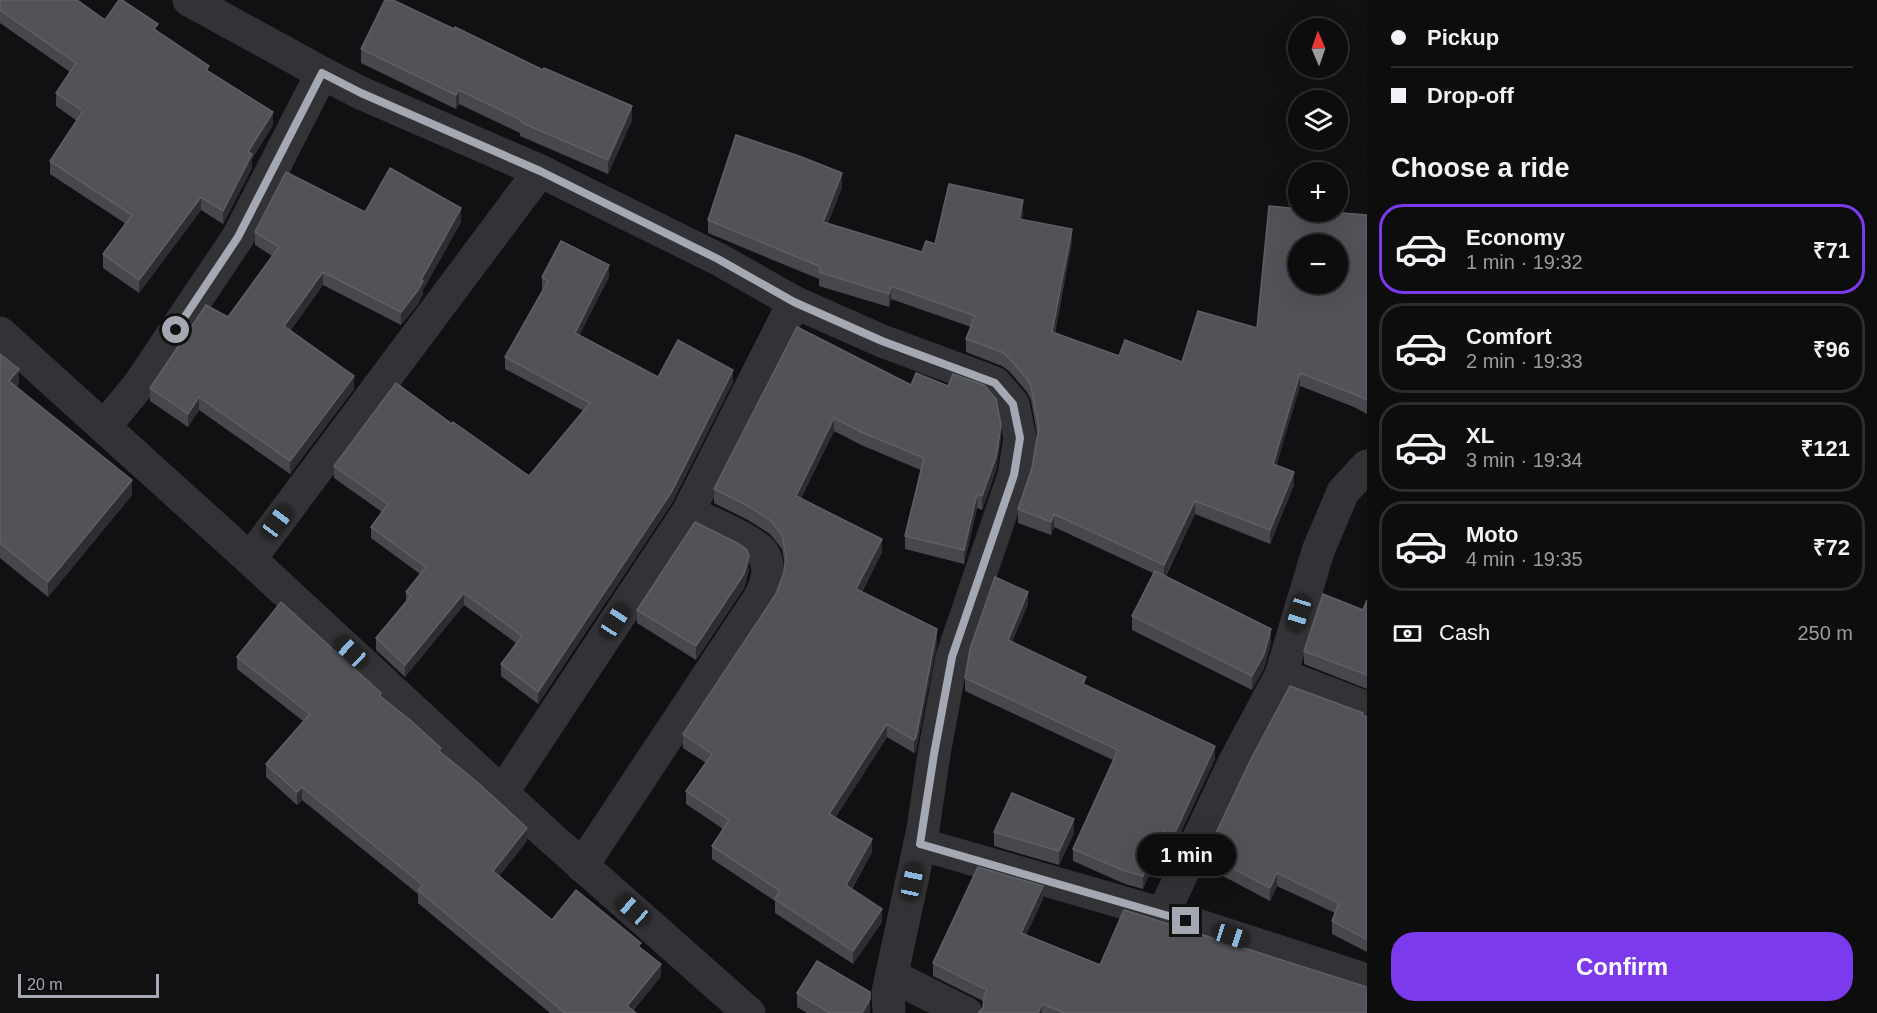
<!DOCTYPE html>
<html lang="en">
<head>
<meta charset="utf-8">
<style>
  :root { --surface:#0d0d0e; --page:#1b1b1c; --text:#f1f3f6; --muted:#9a9c9e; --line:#2d2d2e; --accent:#7c3aed }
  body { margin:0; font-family:Helvetica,sans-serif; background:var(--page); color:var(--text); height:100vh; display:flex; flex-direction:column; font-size:22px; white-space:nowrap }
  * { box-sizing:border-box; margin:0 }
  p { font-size:20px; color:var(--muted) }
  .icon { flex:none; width:33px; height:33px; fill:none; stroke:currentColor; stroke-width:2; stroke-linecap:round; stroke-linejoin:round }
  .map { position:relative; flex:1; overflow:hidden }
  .drawer { display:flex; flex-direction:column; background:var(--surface); width:510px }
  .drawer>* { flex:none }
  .hud { display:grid; align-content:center; height:132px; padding:0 24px; background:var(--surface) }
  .needle { width:39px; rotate:358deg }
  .buttons { position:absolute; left:1288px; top:18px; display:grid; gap:12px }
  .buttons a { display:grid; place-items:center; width:60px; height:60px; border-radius:50%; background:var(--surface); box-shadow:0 6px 24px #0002,0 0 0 2px var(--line); font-size:30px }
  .scale { position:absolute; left:18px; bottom:15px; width:141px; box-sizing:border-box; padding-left:6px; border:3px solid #a4a8b2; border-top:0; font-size:16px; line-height:21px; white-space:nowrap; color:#a4a8b2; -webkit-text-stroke:4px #0c0c0d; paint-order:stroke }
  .end { position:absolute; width:27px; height:27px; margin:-14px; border:8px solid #a4a8b2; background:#111; box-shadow:0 0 0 3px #111 }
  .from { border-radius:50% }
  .bubble { position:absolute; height:42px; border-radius:21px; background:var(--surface); box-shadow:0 6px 24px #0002,0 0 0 2px var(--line); font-size:20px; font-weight:700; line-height:42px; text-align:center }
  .car { position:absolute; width:18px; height:36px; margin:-18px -9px; border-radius:8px; box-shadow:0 0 4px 2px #0007; background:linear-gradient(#222 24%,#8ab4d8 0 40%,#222 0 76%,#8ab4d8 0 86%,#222 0) }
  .hud b { display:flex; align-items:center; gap:21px; height:57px; font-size:22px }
  .hud b+b { border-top:2px solid var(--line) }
  .hud i { width:15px; height:15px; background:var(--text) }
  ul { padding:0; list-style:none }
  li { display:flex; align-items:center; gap:18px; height:90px; margin:0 12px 9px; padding:0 12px; border:3px solid var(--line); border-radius:24px }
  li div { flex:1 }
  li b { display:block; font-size:22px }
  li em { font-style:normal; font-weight:700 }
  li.current { border-color:var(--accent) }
  li>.icon { width:54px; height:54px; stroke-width:1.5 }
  h2 { padding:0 24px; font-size:27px; line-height:72px }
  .pay { display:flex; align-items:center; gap:15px; height:66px; padding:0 24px; font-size:22px }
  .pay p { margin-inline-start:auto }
  .cta { display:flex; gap:12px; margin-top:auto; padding:12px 24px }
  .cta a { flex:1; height:69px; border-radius:24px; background:var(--accent); color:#fff; font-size:24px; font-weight:700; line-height:69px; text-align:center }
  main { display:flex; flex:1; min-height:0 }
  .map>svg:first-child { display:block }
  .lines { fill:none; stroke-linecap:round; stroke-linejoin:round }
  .minor { stroke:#333337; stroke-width:33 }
  .wall { fill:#47484d }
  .shaded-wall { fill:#2d2e31 }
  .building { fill:#515358; stroke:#5e6066; stroke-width:1.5; fill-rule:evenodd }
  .route { stroke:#a4a8b2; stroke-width:8 }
</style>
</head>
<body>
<main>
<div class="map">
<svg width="1367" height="1013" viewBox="0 0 1367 1013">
  <rect width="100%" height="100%" fill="#111113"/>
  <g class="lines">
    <!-- minor -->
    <g class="minor">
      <path d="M189,0l133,73 39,20 179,78 178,88 76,43 88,39 113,42 18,21 7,34 -6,37 -62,182 -18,97 -11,75 -35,163 1,21"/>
      <path d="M0,333l250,226 299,277 200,177"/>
      <path d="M104,427l34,-41 100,-149 84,-164"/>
      <path d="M250,559l290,-388"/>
      <path d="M1281,675l86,33"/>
      <path d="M502,793l186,-281 106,-210"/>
      <path d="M920,844l243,70 204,66"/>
      <path d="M582,866l178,-269c7,-14 12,-30 2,-45 -8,-11 -59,-33 -74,-40"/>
      <path d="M1163,914l71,-151 47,-88 37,-124 25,-59 24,-26"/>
      <path d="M892,976l74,37"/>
    </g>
  </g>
  <!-- wall -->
  <g class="wall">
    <path d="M0,0l105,20 53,12 51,40 64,53 -21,34v9l-29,56 -22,-14 -62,83 -36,-25v-14l23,-30 -76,-50v-13l27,-40 -21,-15v-13l14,-21 -70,-49z"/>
    <path d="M361,49l271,71 -24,54 -88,-38v-3l-61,-29 -3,5 -95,-46z"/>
    <path d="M842,187l-14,36 94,29 13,-8 88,-31 -1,6 50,23 -17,91 64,23 63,6 75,-34 110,-113v199l-13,-7 -54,-21 -24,79 18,20 -24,59 -75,-30 -29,62 105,67 -7,25 -12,22 -120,-60v-14l21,-43 -99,-46 -3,8 -33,-12v-14l14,-41 5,-34 -6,-34 -4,-8 -18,-21 -7,-5 -36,-14v-13l5,-12 -80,-28 -2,8 -70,-21v-7l-111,-46v-13z"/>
    <path d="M365,212l96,10 -38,68v4l-5,10 -17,21 -78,-40 -33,46 64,58 -64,85 -91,-64 -11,17 -38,-26v-13l78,-71 44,-61 -17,-11v-13z"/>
    <path d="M542,277h67l-30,58 79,42 75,5 -61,121 -134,201 -37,-28v-12l15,-21 -52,-38 -59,72 -29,-27v-12l30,-37v-9l14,-18 -49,-36v-11l11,-15 -48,-34v-12l118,-42 77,52 55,-65 -79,-42v-12l38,-67 -1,-1z"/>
    <path d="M797,327l204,111 -5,32 -14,40 -5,-2 -13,56 -59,-15v-13l16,-66 -60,-25 -27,-14 -33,67 81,54 -20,40 75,51 -21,108 -2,2 -27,-16 -52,81 37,34 -20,37 30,33 -29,42 -78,-51v-12l-63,-42v-13l11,-17 -37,-25v-13l20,-28 -23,-15v-14l93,-140 8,-22 1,-7 -3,-16 -12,-15 -22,-14 -34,-17v-14z"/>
    <path d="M0,354l19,30 -3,3 116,108 -84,102 -48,-39z"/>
    <path d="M749,570l-5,18 -48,72 -59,-37v-13z"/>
    <path d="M1367,600v89l-63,-25v-13l59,-41z"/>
    <path d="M1028,604l-16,38 74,44 129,73 -42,90 -10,-5 -20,45 -18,-5 -52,-23v-12l40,-89 -148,-69v-13z"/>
    <path d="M237,657l144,40 60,55 86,89 -28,35 53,44 89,28 20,28 -28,35 3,2h-86l-132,-110v-9l-116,-94 -5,5 -31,-28v-13l37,-43 -66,-52z"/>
    <path d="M1363,715l4,2v235l-35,-18v-13l3,-8 -58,-27 -7,15 -64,-34v-13z"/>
    <path d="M994,832l80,1 -15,32 -65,-19z"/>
    <path d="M1043,899l-17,36 74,30 267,48h-389l5,-5v-7l-50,-25v-13z"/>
    <path d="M797,993l73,20h-63l-10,-6z"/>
  </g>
  <!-- shaded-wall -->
  <g class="shaded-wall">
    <path d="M459,90v14l-3,5v-14z"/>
    <path d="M632,106v14l-24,54v-14z"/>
    <path d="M273,112v13l-21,34v9l-29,56v-13l25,-59z"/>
    <path d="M842,173v14l-19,48v-13z"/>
    <path d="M201,197v13l-62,83v-13z"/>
    <path d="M1023,200v13l-4,19v-13z"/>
    <path d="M461,208v14l-38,68v4l-5,10 -17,21v-13z"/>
    <path d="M1072,229v13l-20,103v-13z"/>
    <path d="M609,265v12l-34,67v-11z"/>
    <path d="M323,272v13l-39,55v-14z"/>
    <path d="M891,286v13l-2,8v-13z"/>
    <path d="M19,369v15l-10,12v-15z"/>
    <path d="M733,370v12l-61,121 -134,201v-12z"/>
    <path d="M1300,373v13l-27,91v-13z"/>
    <path d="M354,376v13l-64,85v-13z"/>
    <path d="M199,397v13l-11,17v-13z"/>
    <path d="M834,418v13l-38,78v-13z"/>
    <path d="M1001,425v13l-5,32 -14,40v-14z"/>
    <path d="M1294,472v13l-24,59v-14z"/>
    <path d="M132,480v15l-84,102v-15z"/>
    <path d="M977,494v14l-13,56v-14z"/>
    <path d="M1195,501v13l-31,64v-13z"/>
    <path d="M1054,514v13l-3,8v-13z"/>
    <path d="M882,539v13l-26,51v-14z"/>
    <path d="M749,556v14l-5,18 -48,72v-14z"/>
    <path d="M1028,592v12l-20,48v-12z"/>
    <path d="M464,593v12l-59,72v-12z"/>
    <path d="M937,629v14l-21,108 -2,2v-13z"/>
    <path d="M1271,629v14l-7,25 -12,22v-14z"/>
    <path d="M887,724v13l-58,91v-14z"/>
    <path d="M1215,746v13l-42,90v-12z"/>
    <path d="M302,787v13l-5,5v-13z"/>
    <path d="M1074,819v14l-15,32v-14z"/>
    <path d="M527,828v13l-34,43v-13z"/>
    <path d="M1163,831v13l-20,45v-13z"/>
    <path d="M872,839v13l-26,46v-13z"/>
    <path d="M1277,873v13l-7,15v-13z"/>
    <path d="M1043,886v13l-22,47v-13z"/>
    <path d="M882,909v13l-29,42v-13z"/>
    <path d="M661,964v12l-30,37 -4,-7z"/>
    <path d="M870,999v14h-8z"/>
    <path d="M1042,1004v9h-4z"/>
  </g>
  <!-- building -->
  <g class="building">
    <path d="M0,0h77l28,20 14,-20h3l36,24 -4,5 55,37 -3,4 67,42 -25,40 4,2 -29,57 -22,-14 -62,83 -36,-26 29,-39 -82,-54 33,-50 -27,-18 20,-30 -76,-53z"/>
    <path d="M385,0h8l61,29 1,-2 88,43 1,-2 88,38 -24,54 -88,-38 1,-2 -62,-30 -3,5 -95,-46z"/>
    <path d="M736,135l63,21 43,17 -19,49 99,30 4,-11 9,3 14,-60 74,16 -4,19 53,10 -20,103 67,24 6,-16 57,22 16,-51 59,17 12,-122 30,3v3h32l36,3v185l-13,-6 -54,-21 -27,91 21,8 -24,58 -75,-29 -31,64 -110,-51 -3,8 -33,-13 14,-41 7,-41 -8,-40 -4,-8 -18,-21 -7,-6 -36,-13 9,-23 -84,-30 -2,8 -70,-22 2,-5 -113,-47zM1299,244h39v40h-39z"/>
    <path d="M390,168l71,40 -40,72 2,1 -5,9 -17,22 -78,-40 -39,54 70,50 -64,85 -91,-64 -11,17 -38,-26 56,-83 22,12 51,-70 -24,-15 31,-60 79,40z"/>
    <path d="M561,241l48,24 -34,68 83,44 20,-37 55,30 -61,121 -134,201 -37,-28 21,-28 -58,-43 -59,72 -29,-27 35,-42 -5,-4 20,-25 -55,-40 17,-23 -54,-38 62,-83 56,41 1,-2 76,54 61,-73 -85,-46 43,-76 -6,-4z"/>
    <path d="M797,327l114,58 5,-12 32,13 5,-12 31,11 12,14 5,26 -5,32 -14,39 -5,-2 -13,56 -59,-14 19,-78 -63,-26 -27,-14 -38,78 86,43 -26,50 81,40 -21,108 -2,3 -27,-16 -58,90 43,25 -26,46 36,24 -29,42 -78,-52 5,-8 -68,-45 17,-26 -43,-29 26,-37 -29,-20 93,-140 8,-22 2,-16 -4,-21 -12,-15 -22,-14 -34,-17z"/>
    <path d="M0,354l19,15 -10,12 123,99 -84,102 -48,-39z"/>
    <path d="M695,522l44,22 8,6 2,6 -5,18 -48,72 -59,-36z"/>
    <path d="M1155,571l116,58 -7,25 -12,22 -120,-60z"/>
    <path d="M995,577l33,15 -20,48 78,37 -3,7 132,62 -42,91 -10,-6 -20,45 -18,-5 -52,-22 45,-99 -153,-72 5,-29z"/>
    <path d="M1323,594l40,16 4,-10v75l-63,-24z"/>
    <path d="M281,602l100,91 -1,3 30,24 31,28 -2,3 38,31 50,46 -34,43 59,49 24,-30 65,53 -3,3 23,18 -34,42 9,7h-71l-147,-123 5,-5 -121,-98 -5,5 -31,-28 44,-50 -73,-57z"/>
    <path d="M1290,686l73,27 -1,2 5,2v223l-35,-19 7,-18 -62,-30 -7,15 -64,-34 45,-95z"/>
    <path d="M1012,793l62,26 -15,32 -65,-19z"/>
    <path d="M978,867l65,19 -22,47 79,32 24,-55 243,77v26h-302l-23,-9 -4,9h-60l5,-5 1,-12 3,-6 -54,-27z"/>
    <path d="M817,961l53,31v7l-8,14h-32l-33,-20z"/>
  </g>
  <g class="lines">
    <!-- route -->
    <path class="route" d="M176,330l62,-93 84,-164 39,20 179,78 178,88 76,43 88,39 113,42 18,21 7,34 -6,37 -62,182 -18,97 -14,90 266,77"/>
  </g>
</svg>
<div class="buttons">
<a><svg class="needle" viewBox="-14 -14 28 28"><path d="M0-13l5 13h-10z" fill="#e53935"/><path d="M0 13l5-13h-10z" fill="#9a9c9e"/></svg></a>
<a><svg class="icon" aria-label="layers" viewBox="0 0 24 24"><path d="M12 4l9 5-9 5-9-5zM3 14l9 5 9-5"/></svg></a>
<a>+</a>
<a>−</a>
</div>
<div class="scale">20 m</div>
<i class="end from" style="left:176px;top:330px"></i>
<i class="end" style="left:1186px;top:921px"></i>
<div class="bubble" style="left:1137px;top:834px;width:99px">1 min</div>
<i class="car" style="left:277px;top:522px;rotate:37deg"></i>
<i class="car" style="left:1299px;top:613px;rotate:197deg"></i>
<i class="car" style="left:615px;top:621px;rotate:33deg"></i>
<i class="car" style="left:351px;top:652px;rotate:313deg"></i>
<i class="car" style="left:912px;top:882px;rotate:12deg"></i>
<i class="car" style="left:633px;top:910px;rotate:311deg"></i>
<i class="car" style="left:1231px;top:936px;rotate:108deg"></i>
</div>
<section class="drawer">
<div class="hud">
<b><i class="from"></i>Pickup</b>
<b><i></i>Drop-off</b>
</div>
<h2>Choose a ride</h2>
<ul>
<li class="current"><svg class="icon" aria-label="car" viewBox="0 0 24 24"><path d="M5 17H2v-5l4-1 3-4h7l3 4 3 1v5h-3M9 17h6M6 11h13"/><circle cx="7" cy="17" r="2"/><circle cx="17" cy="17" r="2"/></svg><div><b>Economy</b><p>1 min · 19:32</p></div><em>₹71</em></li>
<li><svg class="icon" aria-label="car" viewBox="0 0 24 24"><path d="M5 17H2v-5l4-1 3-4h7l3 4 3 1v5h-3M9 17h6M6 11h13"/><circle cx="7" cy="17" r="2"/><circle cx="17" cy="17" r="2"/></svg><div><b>Comfort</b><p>2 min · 19:33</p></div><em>₹96</em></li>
<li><svg class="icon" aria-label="car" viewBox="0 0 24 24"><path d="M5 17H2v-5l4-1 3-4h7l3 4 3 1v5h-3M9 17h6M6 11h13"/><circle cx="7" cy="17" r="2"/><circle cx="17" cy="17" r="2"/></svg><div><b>XL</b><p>3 min · 19:34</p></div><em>₹121</em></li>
<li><svg class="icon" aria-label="car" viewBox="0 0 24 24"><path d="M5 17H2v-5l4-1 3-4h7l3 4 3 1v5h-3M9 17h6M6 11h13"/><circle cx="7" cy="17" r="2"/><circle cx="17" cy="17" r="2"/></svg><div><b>Moto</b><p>4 min · 19:35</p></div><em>₹72</em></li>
</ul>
<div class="pay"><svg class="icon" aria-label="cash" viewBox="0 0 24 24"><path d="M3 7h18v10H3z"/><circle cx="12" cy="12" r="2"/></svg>Cash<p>250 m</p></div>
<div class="cta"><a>Confirm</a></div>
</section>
</main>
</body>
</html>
